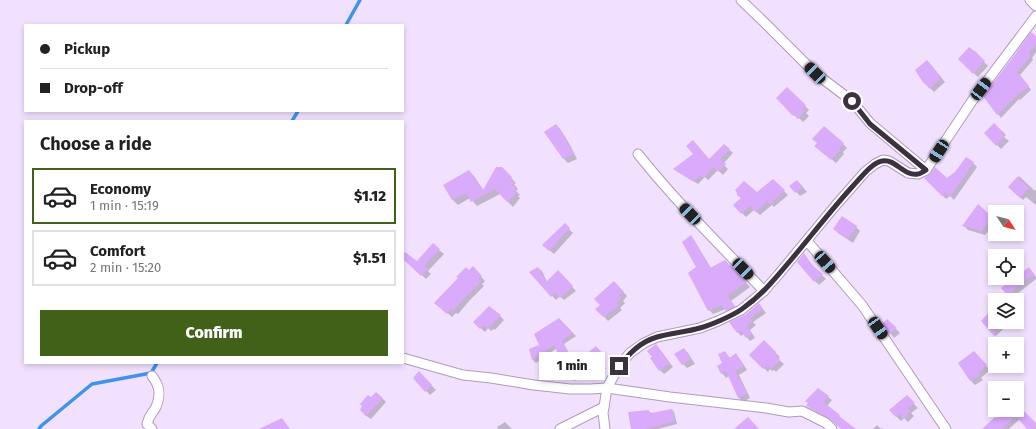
<!DOCTYPE html>
<html lang="en">
<head>
<meta charset="utf-8">
<style>
  :root { --surface:#fff; --page:#f6f6f6; --text:#222; --muted:#767676; --line:#e0e0e0; --accent:#406117 }
  body { margin:0; font-family:"Fira Sans",sans-serif; background:var(--page); color:var(--text); height:100vh; display:flex; flex-direction:column; font-size:15px; white-space:nowrap }
  * { box-sizing:border-box; margin:0 }
  p { font-size:13px; color:var(--muted) }
  .icon { flex:none; width:22px; height:22px; fill:none; stroke:currentColor; stroke-width:2; stroke-linecap:round; stroke-linejoin:round }
  .map { position:relative; flex:1; overflow:hidden }
  .details { position:absolute; left:24px; top:120px; width:380px; height:244px; display:flex; flex-direction:column; background:var(--surface); border-radius:0px; box-shadow:0 2px 6px #0003 }
  .details>* { flex:none }
  .hud { position:absolute; left:24px; top:24px; width:380px; height:88px; border-radius:0px; box-shadow:0 2px 6px #0003; display:grid; align-content:center; height:88px; padding:0 16px; background:var(--surface) }
  .needle { width:26px; rotate:126deg }
  .tools { position:absolute; left:988px; top:205px; display:grid; gap:8px }
  .tools a { display:grid; place-items:center; width:36px; height:36px; border-radius:0px; background:var(--surface); box-shadow:0 2px 6px #0003; font-size:20px }
  .end { position:absolute; width:18px; height:18px; margin:-9px; border:5px solid #3a3240; background:#fff; box-shadow:0 0 0 2px #fff }
  .from { border-radius:50% }
  .bubble { position:absolute; height:28px; border-radius:0px; background:var(--surface); box-shadow:0 2px 6px #0003; font-size:13px; font-weight:800; line-height:28px; text-align:center }
  .car { position:absolute; width:12px; height:24px; margin:-12px -6px; border-radius:5px; box-shadow:0 0 3px 1px #0007; background:linear-gradient(#222 24%,#8ab4d8 0 40%,#222 0 76%,#8ab4d8 0 86%,#222 0) }
  .hud b { display:flex; align-items:center; gap:14px; height:38px; font-size:15px }
  .hud b+b { border-top:1px solid var(--line) }
  .hud i { width:10px; height:10px; background:var(--text) }
  ul { padding:0; list-style:none }
  li { display:flex; align-items:center; gap:12px; height:56px; margin:0 8px 6px; padding:0 8px; border:2px solid var(--line); border-radius:0px }
  li div { flex:1 }
  li b { display:block; font-size:15px }
  li em { font-style:normal; font-weight:800 }
  li.current { border-color:var(--accent) }
  li>.icon { width:36px; height:36px; stroke-width:1.5 }
  h2 { padding:0 16px; font-size:18px; line-height:48px }
  .button { display:flex; gap:8px; margin-top:auto; padding:8px 16px }
  .button a { flex:1; height:46px; border-radius:0px; background:var(--accent); color:#fff; font-size:16px; font-weight:800; line-height:46px; text-align:center }
  .map>svg:first-child { display:block }
  .shadow { fill:#0003 }
  .lines { fill:none; stroke-linecap:round; stroke-linejoin:round }
  .stream { stroke:#3d94ea; stroke-width:3.5 }
  .building { fill:#daaafb }
  .minor-casing { stroke:#af9bbd; stroke-width:11 }
  .minor { stroke:#fff; stroke-width:9 }
  .route { stroke:#3a3240; stroke-width:5 }
</style>
</head>
<body>
<div class="map">
<svg width="1036" height="429" viewBox="0 0 1036 429">
  <rect width="100%" height="100%" fill="#f1e1fe"/>
  <!-- shadow -->
  <g class="shadow">
    <path d="M1036,38v5l-1,1 1,1v7l-4,6 1,2 -13,15 11,15 -11,10 -1,-1 -18,19 -17,-22z"/>
    <path d="M974,52l14,14 -10,11 -19,-18z"/>
    <path d="M931,65l14,17 -11,10 -5,-5z"/>
    <path d="M787,88l22,22 -3,3 3,3 -6,6 -4,-4 -1,1 -21,-21z"/>
    <path d="M556,125l4,4 9,14 8,16 -9,4 -4,-4 -18,-27z"/>
    <path d="M1002,131l4,4 -2,2 5,4 -8,8 -16,-16z"/>
    <path d="M843,144l4,4 -4,4 1,2 -8,9 -16,-14z"/>
    <path d="M724,145l9,8 -10,11 5,5 -5,6 -5,-5 -10,10 -3,-3 -7,7 -20,-12 -4,-3 36,-9z"/>
    <path d="M973,163l4,4 -23,33 -4,-4 -4,3 -20,-21 5,-3 16,5z"/>
    <path d="M502,168l14,15 -2,1 4,5 -2,2 4,4 -2,1 2,2 -7,9 -13,-13 -23,12 -7,-8 -12,7 -6,-6 17,-28 5,5 10,15z"/>
    <path d="M1019,176l16,15 1,-2v16l-10,-8 -3,3 -14,-13z"/>
    <path d="M773,180l15,15 -14,12 -2,-2 -12,10 -6,-5 -8,7 -12,-12 23,-12z"/>
    <path d="M801,185l6,7 -7,4 -9,-10z"/>
    <path d="M979,205l16,16v3l-10,11 -17,-5 -4,-4z"/>
    <path d="M565,225l8,8 -19,21 -11,-9z"/>
    <path d="M856,227l4,4 -7,12 -15,-10 -4,-4z"/>
    <path d="M691,236l3,4 17,28 14,-7 25,26 -19,14 6,9 -6,4 -5,-5 -13,5 -4,-4z"/>
    <path d="M433,245l11,9 -16,17 3,3 -5,5 -23,-22v-1l14,6z"/>
    <path d="M804,255l12,14 10,10 -7,6 -4,-4z"/>
    <path d="M473,268l12,13 -3,3 2,2 -14,14 -12,14 -2,-1 -4,4 -12,-10z"/>
    <path d="M538,268l4,3 5,11 11,-10 18,19 -12,9 -4,-4 -4,4 -25,-28z"/>
    <path d="M1033,273l3,4v2l-24,19 -4,-4 8,-16z"/>
    <path d="M614,282l13,14 -4,5 2,2 -5,5 2,2 -14,11 -11,-12 5,-4z"/>
    <path d="M759,304l7,9 -13,9 3,3 -6,5 5,8 -5,3 -6,-7 -3,2 -11,-13 15,-7z"/>
    <path d="M995,307v15h6l4,5 -9,9 -14,-15z"/>
    <path d="M500,316l4,4 -9,10 -1,-1 -3,2 -3,-3 -3,4 -11,-10z"/>
    <path d="M559,319l17,17 -12,8 11,21 24,-15 6,7 -11,7 10,2 2,3 -32,12 -3,-3 -14,-30 -21,15 -3,-3 -3,-10 11,-5z"/>
    <path d="M887,320l13,13 -6,5 -11,-14z"/>
    <path d="M764,342l16,15 -2,2 6,5 -8,8 -2,-2 -2,1 -2,-2 -2,3 -17,-17z"/>
    <path d="M684,349l4,4 7,11 -8,4 -4,-4z"/>
    <path d="M660,350l13,17 -9,7 -4,-4z"/>
    <path d="M725,352l5,6 6,-3 4,4 7,11 -8,5 11,23 -7,4 -4,-4 -10,-22 -3,2 -4,-5 -4,-6 5,-4z"/>
    <path d="M974,352l16,18 -9,8 2,2 -8,5 -4,-4z"/>
    <path d="M419,373l17,17 -6,5 -16,-17z"/>
    <path d="M828,397l4,3 -5,6 12,10 15,13h-12l-8,-8 -23,-12 -3,-3z"/>
    <path d="M371,398h11l4,4 -15,17 -6,-4z"/>
    <path d="M911,401l7,7 -7,5 3,3 -6,6 -4,-4 -3,3 -11,-11z"/>
    <path d="M1017,405l19,19v5h-8l-8,-10 -11,10h-16l15,-19h9z"/>
    <path d="M672,410l2,2 3,12 -19,5h-26l17,-18 2,3z"/>
    <path d="M505,422l7,7h-14l-1,-2z"/>
    <path d="M877,425l4,4 1,-1 1,1h-10z"/>
  </g>
  <g class="lines">
    <!-- stream -->
    <g class="stream">
      <path d="M346,25l14,-25"/>
      <path d="M292,121l6,-10"/>
      <path d="M39,429l2,-3 51,-42 59,-11 6,-10"/>
    </g>
  </g>
  <!-- building -->
  <g class="building">
    <path d="M1031,32l5,4v9l-7,8v1l2,2 -14,16 12,14 -13,11h-1l-18,18 -14,-19 30,-39z"/>
    <path d="M969,47l5,4v-1l11,11 -12,13 -15,-15z"/>
    <path d="M927,60l14,17 -11,12 -6,-6v1l-9,-14z"/>
    <path d="M787,87l19,18 -4,4 3,2 -7,8 -4,-4 -1,1 -17,-18z"/>
    <path d="M994,123l8,8 -1,2 4,3 -9,10 -12,-13z"/>
    <path d="M556,124l10,14 -1,1 9,15 -11,5 -19,-27z"/>
    <path d="M824,126l20,17 -4,5 1,1 -10,11 -17,-14 3,-3 -5,-4z"/>
    <path d="M693,140l16,19 15,-15 6,5 -10,10 6,5 -7,8 -6,-5 -9,11 -4,-3 -6,7 -21,-13 20,-15 -7,-8z"/>
    <path d="M966,157l8,5 -24,35 -5,-4 -3,3 -18,-18 6,-4 5,-7 12,11 8,-6z"/>
    <path d="M496,167h6l10,10 -2,2 4,4 -2,2 4,4 -2,2 2,2 -9,9 -12,-13 -24,13 -5,-9 -14,7 -9,-15 26,-15 14,20z"/>
    <path d="M1017,177l12,11 -9,10 -12,-11z"/>
    <path d="M773,179l12,11 -15,14 -2,-3 -13,11 -5,-6 -9,8 -8,-9 8,-7 -4,-3v-2l-2,-3 9,-9 13,11z"/>
    <path d="M797,180l6,7 -8,6 -6,-7z"/>
    <path d="M978,204l15,14 -12,13 -19,-5z"/>
    <path d="M842,216l15,10 -9,13 -15,-10z"/>
    <path d="M565,223l5,5 -21,23 -7,-6z"/>
    <path d="M691,235l19,33 15,-8 22,22 -20,14 8,10 -9,5 -4,-6 -14,6 -20,-38 8,-6 -14,-25z"/>
    <path d="M433,243l7,6 -16,17 4,3 -7,7 -18,-17v-4l2,-3 12,9z"/>
    <path d="M804,253l8,12 11,9 -9,8 -17,-20z"/>
    <path d="M473,266l9,10 -4,3 3,3 -15,14 -13,15 -2,-2 -4,5 -13,-11 24,-25 -2,-1 10,-10 3,3z"/>
    <path d="M538,267l8,15 12,-12 15,16 -13,12 -5,-5 -4,4 -22,-25z"/>
    <path d="M1029,267l5,7 -27,21 -6,-7 13,-10h3v-2z"/>
    <path d="M614,281l10,11 -5,4 2,2 -4,5 2,3 -16,11 -8,-8 5,-4 -6,-6z"/>
    <path d="M759,303l4,6 -13,9 3,3 -6,5 5,8 -6,4 -5,-7 -4,2 -8,-11 16,-7z"/>
    <path d="M489,306l12,9 -11,12 -1,-1 -2,2 -3,-3 -4,4 -7,-7z"/>
    <path d="M995,306v31l-14,-16z"/>
    <path d="M559,318l14,15 -11,8 12,23 22,-18 6,7 -13,10 15,3 -34,12 -5,-12h-1l-10,-21 -22,15 -3,-11 10,-4 -5,-11z"/>
    <path d="M887,319l10,9 -8,6 -7,-10z"/>
    <path d="M764,340l12,12 -1,2 5,6 -9,9 -2,-3 -1,2 -2,-2 -3,3 -14,-14z"/>
    <path d="M656,344l14,19 -11,8 -9,-13 2,-1 -5,-6z"/>
    <path d="M684,348l7,11 -9,6 -8,-11z"/>
    <path d="M725,351l4,7 7,-5 8,13 -9,5 12,23 -9,4 -12,-27 -5,3 -4,-8 5,-3 -4,-9z"/>
    <path d="M974,351l13,14 -9,8 2,2 -10,6 -12,-18z"/>
    <path d="M419,371l13,14 -7,7 -12,-14z"/>
    <path d="M818,388l11,8 -6,6 17,13 -1,1 17,13h-15l-12,-11 -23,-12 2,-3 -3,-2z"/>
    <path d="M376,392l7,6 -17,18 -6,-6 2,-4 -2,-2 8,-9 3,2z"/>
    <path d="M907,395l8,8 -8,5 4,3 -7,8 -5,-5 -3,3 -7,-7z"/>
    <path d="M672,409l3,12 -30,8h-14l-3,-17 21,-2v2h2v1z"/>
    <path d="M1006,410h17l13,13v3l-3,3h-6l-11,-13 -14,13h-20l13,-12 1,1z"/>
    <path d="M748,417l11,12h-25z"/>
    <path d="M282,418l8,11h-31z"/>
  </g>
  <g class="lines">
    <!-- minor casing -->
    <g class="minor-casing">
      <g id="minor">
        <path d="M741,0l25,24 49,49 37,28 18,22 56,47"/>
        <path d="M1030,0l6,6"/>
        <path d="M638,154c39,49 83,92 126,137"/>
        <path d="M807,241l55,64 84,124"/>
        <path d="M403,358l60,17 28,3 43,7 36,4h20l17,-1 63,9 96,11 23,4 13,-1 24,12 6,6"/>
        <path d="M152,376c8,10 9,19 4,31 -4,7 -7,8 -9,17l5,5"/>
        <path d="M560,429l44,-22"/>
        <path d="M605,429l-2,-16 4,-25 12,-22 11,-13 14,-10 13,-6 43,-9 18,-7 23,-11 23,-19 14,-16 58,-70 29,-33 10,-8 8,-4 6,1 19,12 10,1 8,-4 46,-69 64,-85"/>
      </g>
    </g>
    <!-- minor -->
    <use href="#minor" class="minor"/>
  </g>
  <g class="lines">
    <!-- route -->
    <path class="route" d="M619,366c11,-13 21,-24 38,-29 14,-4 29,-5 43,-9 11,-3 32,-12 42,-19 10,-7 21,-17 29,-26 28,-31 53,-65 81,-96 8,-8 19,-24 30,-26 13,-3 22,16 36,13 2,0 6,-3 8,-4l-56,-46 -18,-23"/>
  </g>
</svg>
<div class="tools">
<a><svg class="needle" viewBox="-14 -14 28 28"><path d="M0-13l5 13h-10z" fill="#e53935"/><path d="M0 13l5-13h-10z" fill="#767676"/></svg></a>
<a><svg class="icon" aria-label="locate" viewBox="0 0 24 24"><circle cx="12" cy="12" r="6"/><path d="M12 2v4M12 18v4M2 12h4M18 12h4"/></svg></a>
<a><svg class="icon" aria-label="layers" viewBox="0 0 24 24"><path d="M12 4l9 5-9 5-9-5zM3 14l9 5 9-5"/></svg></a>
<a>+</a>
<a>−</a>
</div>
<i class="end from" style="left:852px;top:101px"></i>
<i class="end" style="left:619px;top:366px"></i>
<div class="bubble" style="left:539px;top:352px;width:66px">1 min</div>
<i class="car" style="left:815px;top:73px;rotate:316deg"></i>
<i class="car" style="left:981px;top:89px;rotate:37deg"></i>
<i class="car" style="left:939px;top:151px;rotate:213deg"></i>
<i class="car" style="left:690px;top:214px;rotate:316deg"></i>
<i class="car" style="left:825px;top:262px;rotate:139deg"></i>
<i class="car" style="left:743px;top:269px;rotate:136deg"></i>
<i class="car" style="left:878px;top:328px;rotate:146deg"></i>
<div class="hud">
<b><i class="from"></i>Pickup</b>
<b><i></i>Drop-off</b>
</div>
<section class="details">
<h2>Choose a ride</h2>
<ul>
<li class="current"><svg class="icon" aria-label="car" viewBox="0 0 24 24"><path d="M5 17H2v-5l4-1 3-4h7l3 4 3 1v5h-3M9 17h6M6 11h13"/><circle cx="7" cy="17" r="2"/><circle cx="17" cy="17" r="2"/></svg><div><b>Economy</b><p>1 min · 15:19</p></div><em>$1.12</em></li>
<li><svg class="icon" aria-label="car" viewBox="0 0 24 24"><path d="M5 17H2v-5l4-1 3-4h7l3 4 3 1v5h-3M9 17h6M6 11h13"/><circle cx="7" cy="17" r="2"/><circle cx="17" cy="17" r="2"/></svg><div><b>Comfort</b><p>2 min · 15:20</p></div><em>$1.51</em></li>
</ul>
<div class="button"><a>Confirm</a></div>
</section>
</div>
</body>
</html>
